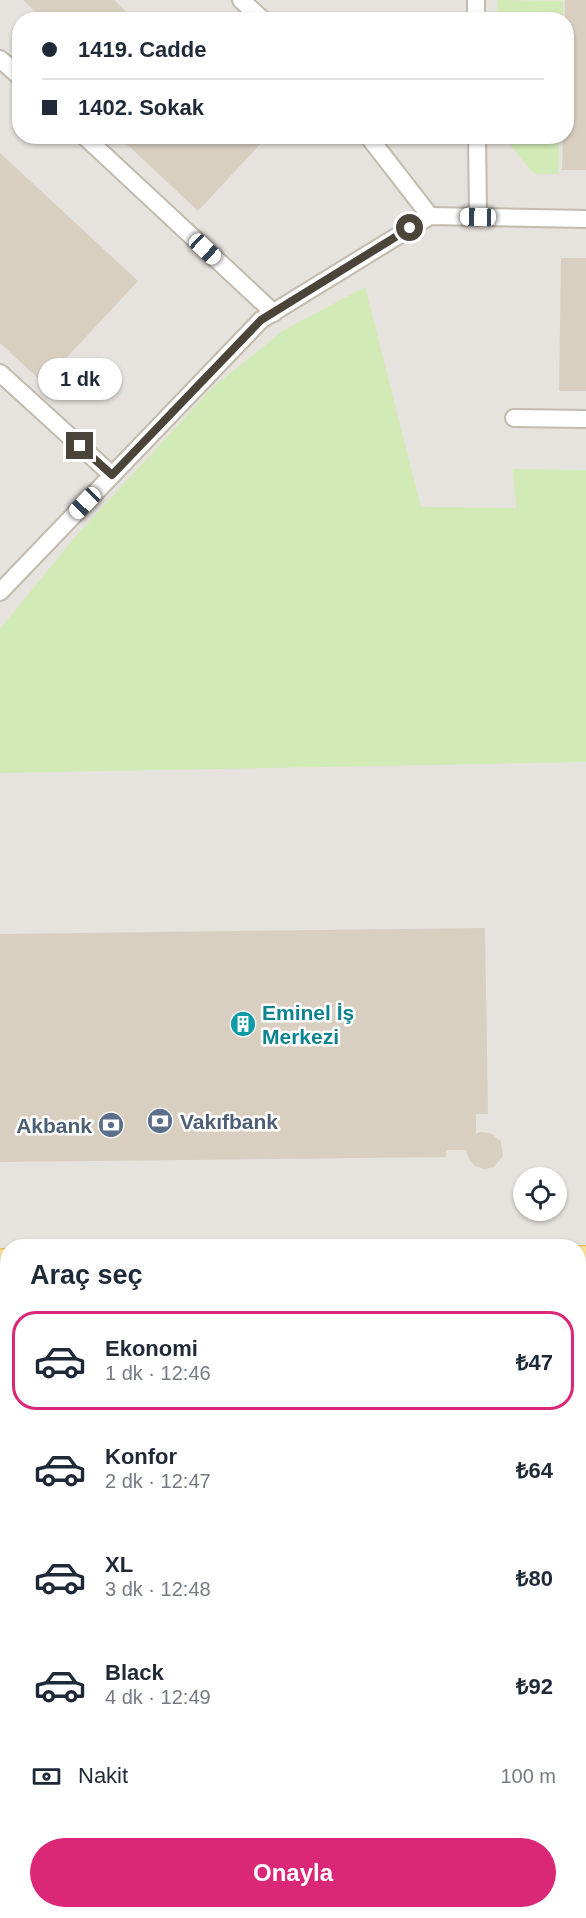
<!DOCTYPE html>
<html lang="tr">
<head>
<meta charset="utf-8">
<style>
  :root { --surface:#fff; --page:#f6f6f7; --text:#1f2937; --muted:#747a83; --line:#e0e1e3; --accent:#db2777 }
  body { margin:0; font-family:Arial,sans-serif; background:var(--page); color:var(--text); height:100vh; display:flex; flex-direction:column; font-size:22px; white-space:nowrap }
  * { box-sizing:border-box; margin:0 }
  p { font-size:20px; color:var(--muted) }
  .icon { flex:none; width:33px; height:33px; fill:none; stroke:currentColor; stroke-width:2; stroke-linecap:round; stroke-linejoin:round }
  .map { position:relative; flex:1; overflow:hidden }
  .side { position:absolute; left:0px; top:1239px; width:586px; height:680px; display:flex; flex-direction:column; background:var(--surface); border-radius:24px 24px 0 0; box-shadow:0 2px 4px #0004 }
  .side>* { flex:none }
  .top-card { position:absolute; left:12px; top:12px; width:562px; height:132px; border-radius:24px; box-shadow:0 2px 4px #0004; display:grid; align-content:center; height:132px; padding:0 30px; background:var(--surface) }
  .fabs { position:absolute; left:513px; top:1167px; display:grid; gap:12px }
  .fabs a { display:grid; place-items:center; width:54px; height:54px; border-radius:50%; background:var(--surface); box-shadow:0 2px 4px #0004; font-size:30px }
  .end { position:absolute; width:27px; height:27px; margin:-14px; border:8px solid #4b4439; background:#fff; box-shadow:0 0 0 3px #fff }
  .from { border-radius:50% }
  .bubble { position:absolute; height:42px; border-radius:21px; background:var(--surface); box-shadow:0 2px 4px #0004; font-size:20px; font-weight:800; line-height:42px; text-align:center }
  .car { position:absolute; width:18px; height:36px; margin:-18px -9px; border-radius:8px; box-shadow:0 0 4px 2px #0007; background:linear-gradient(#fff 24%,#345 0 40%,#fff 0 76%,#345 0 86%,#fff 0) }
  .top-card b { display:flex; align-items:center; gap:21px; height:57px; font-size:22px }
  .top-card b+b { border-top:2px solid var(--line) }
  .top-card i { width:15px; height:15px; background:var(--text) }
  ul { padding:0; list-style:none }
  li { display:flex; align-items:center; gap:18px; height:99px; margin:0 12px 9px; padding:0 18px; border:3px solid transparent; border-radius:24px }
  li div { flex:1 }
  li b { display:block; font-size:22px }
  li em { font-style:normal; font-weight:800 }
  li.active { border-color:var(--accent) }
  li>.icon { width:54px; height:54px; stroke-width:1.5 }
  h2 { padding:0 30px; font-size:27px; line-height:72px }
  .pay { display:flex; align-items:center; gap:15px; height:66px; padding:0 30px; font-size:22px }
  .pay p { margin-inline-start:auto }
  .primary-button { display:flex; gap:12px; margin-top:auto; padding:12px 30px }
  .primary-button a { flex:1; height:69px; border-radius:36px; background:var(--accent); color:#fff; font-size:24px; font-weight:800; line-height:69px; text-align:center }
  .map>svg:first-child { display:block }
  .industrial { fill:#e6e2dd; fill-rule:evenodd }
  .green { fill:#d2eab5 }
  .building { fill:#d8cfc1 }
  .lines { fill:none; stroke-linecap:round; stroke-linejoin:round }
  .service-casing { stroke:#c2bbae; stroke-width:20 }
  .minor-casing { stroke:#c2bbae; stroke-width:36 }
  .primary-casing { stroke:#e6c16a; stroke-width:36 }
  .service { stroke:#fff; stroke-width:16 }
  .minor { stroke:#fff; stroke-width:33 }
  .primary { stroke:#ffe39c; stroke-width:33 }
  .route { stroke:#4b4439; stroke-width:8 }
  .labels { text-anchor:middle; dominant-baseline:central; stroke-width:5; stroke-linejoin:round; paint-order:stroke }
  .culture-label { font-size:21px; font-weight:bold; fill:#0d838f; stroke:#fff; text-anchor:start }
  .service-label { font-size:21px; font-weight:bold; fill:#4e5e75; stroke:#fff; text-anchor:start }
</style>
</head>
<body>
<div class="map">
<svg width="586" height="1918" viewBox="0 0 586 1918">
  <rect width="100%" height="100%" fill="#f6f3ec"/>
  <!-- industrial -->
  <path class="industrial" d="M0,0h586v1918h-586zM20,20h547v116h-547zM524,1178h32v32h-32zM8,1246h571v665h-571z"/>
  <!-- green -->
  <g class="green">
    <path d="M498,0l65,1v18h-66z"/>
    <path d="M506,137h53l-1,37h-24l-23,-28z"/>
    <path d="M365,287l56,220 95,1 -3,-39 73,1v292l-586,11v-144l75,-92 137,-149 72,-58z"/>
  </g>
  <!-- building -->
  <g class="building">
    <path d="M23,0h91l21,20h-91z"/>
    <path d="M565,0h21v170h-24l1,-34h4v-116h-2z"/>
    <path d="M118,136h144l3,3 -67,72z"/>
    <path d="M0,153l138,128 -95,102 -43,-40z"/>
    <path d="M561,258h25v133h-27z"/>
    <path d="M485,928l3,186h-12v20l4,-2 10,1 11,8 2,15 -9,11 -10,2 -9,-3 -6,-7 -3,-9h-20v7l-446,5v-228z"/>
    <path d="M3,1427h5v266h-3z"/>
    <path d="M0,1843h8v68h530v7h-538z"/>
  </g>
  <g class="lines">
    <!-- service casing -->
    <g class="service-casing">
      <g id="service">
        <path d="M241,0l22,20"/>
        <path d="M476,0v20"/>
        <path d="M0,59l20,18"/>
        <path d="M84,136l190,177"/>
        <path d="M368,136l62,80"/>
        <path d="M477,136l1,81"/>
        <path d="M0,373l112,102"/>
        <path d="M514,418l72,1"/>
        <path d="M0,592l261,-272 169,-104 156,3"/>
      </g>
    </g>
    <!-- minor casing -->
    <g class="minor-casing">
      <g id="minor">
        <path d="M579,1783h7"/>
        <path d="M0,1788h8"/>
      </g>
    </g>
    <!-- primary casing -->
    <g class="primary-casing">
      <g id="primary">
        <path d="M579,1263h7"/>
        <path d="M0,1266h8"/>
        <path d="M579,1312h7"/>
        <path d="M0,1325h8"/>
      </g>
    </g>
    <!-- service -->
    <use href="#service" class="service"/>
    <!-- minor -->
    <use href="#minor" class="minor"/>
    <!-- primary -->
    <use href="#primary" class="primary"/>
  </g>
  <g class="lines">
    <!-- route -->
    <path class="route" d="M80,446l32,29 149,-155 149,-92"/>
  </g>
  <!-- icons -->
  <defs>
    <g id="building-disc" transform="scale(1.35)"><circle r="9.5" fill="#0f9aa8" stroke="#fff"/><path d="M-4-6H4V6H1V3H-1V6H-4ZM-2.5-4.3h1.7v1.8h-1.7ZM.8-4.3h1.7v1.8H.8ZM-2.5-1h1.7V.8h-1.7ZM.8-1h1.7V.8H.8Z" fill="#fff"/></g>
    <g id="bank-disc" transform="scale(1.35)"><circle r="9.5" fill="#5c6f8a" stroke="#fff"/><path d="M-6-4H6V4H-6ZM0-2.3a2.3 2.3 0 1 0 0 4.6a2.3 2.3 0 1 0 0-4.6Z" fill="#fff"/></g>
  </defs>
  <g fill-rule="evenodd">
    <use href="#building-disc" x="243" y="1024"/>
    <use href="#bank-disc" x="160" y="1121"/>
    <use href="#bank-disc" x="111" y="1125"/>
  </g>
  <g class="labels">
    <!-- culture labels -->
    <g class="culture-label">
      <text x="262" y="1012">Eminel İş<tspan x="262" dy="24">Merkezi</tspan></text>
    </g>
    <!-- service labels -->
    <g class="service-label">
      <text x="180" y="1121">Vakıfbank</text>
      <text x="92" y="1125" text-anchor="end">Akbank</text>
    </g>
  </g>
</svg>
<div class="fabs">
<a><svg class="icon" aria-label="locate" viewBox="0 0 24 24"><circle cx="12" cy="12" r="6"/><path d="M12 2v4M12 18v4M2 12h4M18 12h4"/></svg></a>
</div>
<i class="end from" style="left:410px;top:228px"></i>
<i class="end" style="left:80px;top:446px"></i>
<div class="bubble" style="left:38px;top:358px;width:84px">1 dk</div>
<i class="car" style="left:478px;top:217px;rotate:271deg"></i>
<i class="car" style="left:205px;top:249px;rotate:133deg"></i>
<i class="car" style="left:85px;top:503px;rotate:224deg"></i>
<div class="top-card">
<b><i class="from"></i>1419. Cadde</b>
<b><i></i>1402. Sokak</b>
</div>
<section class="side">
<h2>Araç seç</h2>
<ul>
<li class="active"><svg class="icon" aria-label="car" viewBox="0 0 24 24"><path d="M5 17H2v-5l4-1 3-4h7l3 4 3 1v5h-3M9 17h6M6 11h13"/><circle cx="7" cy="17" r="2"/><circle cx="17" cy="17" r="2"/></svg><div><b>Ekonomi</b><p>1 dk · 12:46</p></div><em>₺47</em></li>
<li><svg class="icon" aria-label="car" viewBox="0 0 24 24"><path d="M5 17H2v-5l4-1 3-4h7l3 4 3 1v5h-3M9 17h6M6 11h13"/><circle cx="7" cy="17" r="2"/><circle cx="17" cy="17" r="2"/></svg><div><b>Konfor</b><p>2 dk · 12:47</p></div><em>₺64</em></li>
<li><svg class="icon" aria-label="car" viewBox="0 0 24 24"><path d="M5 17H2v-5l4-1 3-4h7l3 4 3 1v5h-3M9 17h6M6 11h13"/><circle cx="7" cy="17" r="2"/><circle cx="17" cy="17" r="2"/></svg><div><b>XL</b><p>3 dk · 12:48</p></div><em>₺80</em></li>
<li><svg class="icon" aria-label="car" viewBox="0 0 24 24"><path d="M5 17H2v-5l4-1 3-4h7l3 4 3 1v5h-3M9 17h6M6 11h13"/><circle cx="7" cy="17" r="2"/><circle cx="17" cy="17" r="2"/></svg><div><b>Black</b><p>4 dk · 12:49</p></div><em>₺92</em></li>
</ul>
<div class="pay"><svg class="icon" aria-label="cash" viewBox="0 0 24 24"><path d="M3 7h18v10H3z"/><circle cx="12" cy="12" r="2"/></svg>Nakit<p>100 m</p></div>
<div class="primary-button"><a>Onayla</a></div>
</section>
</div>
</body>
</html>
